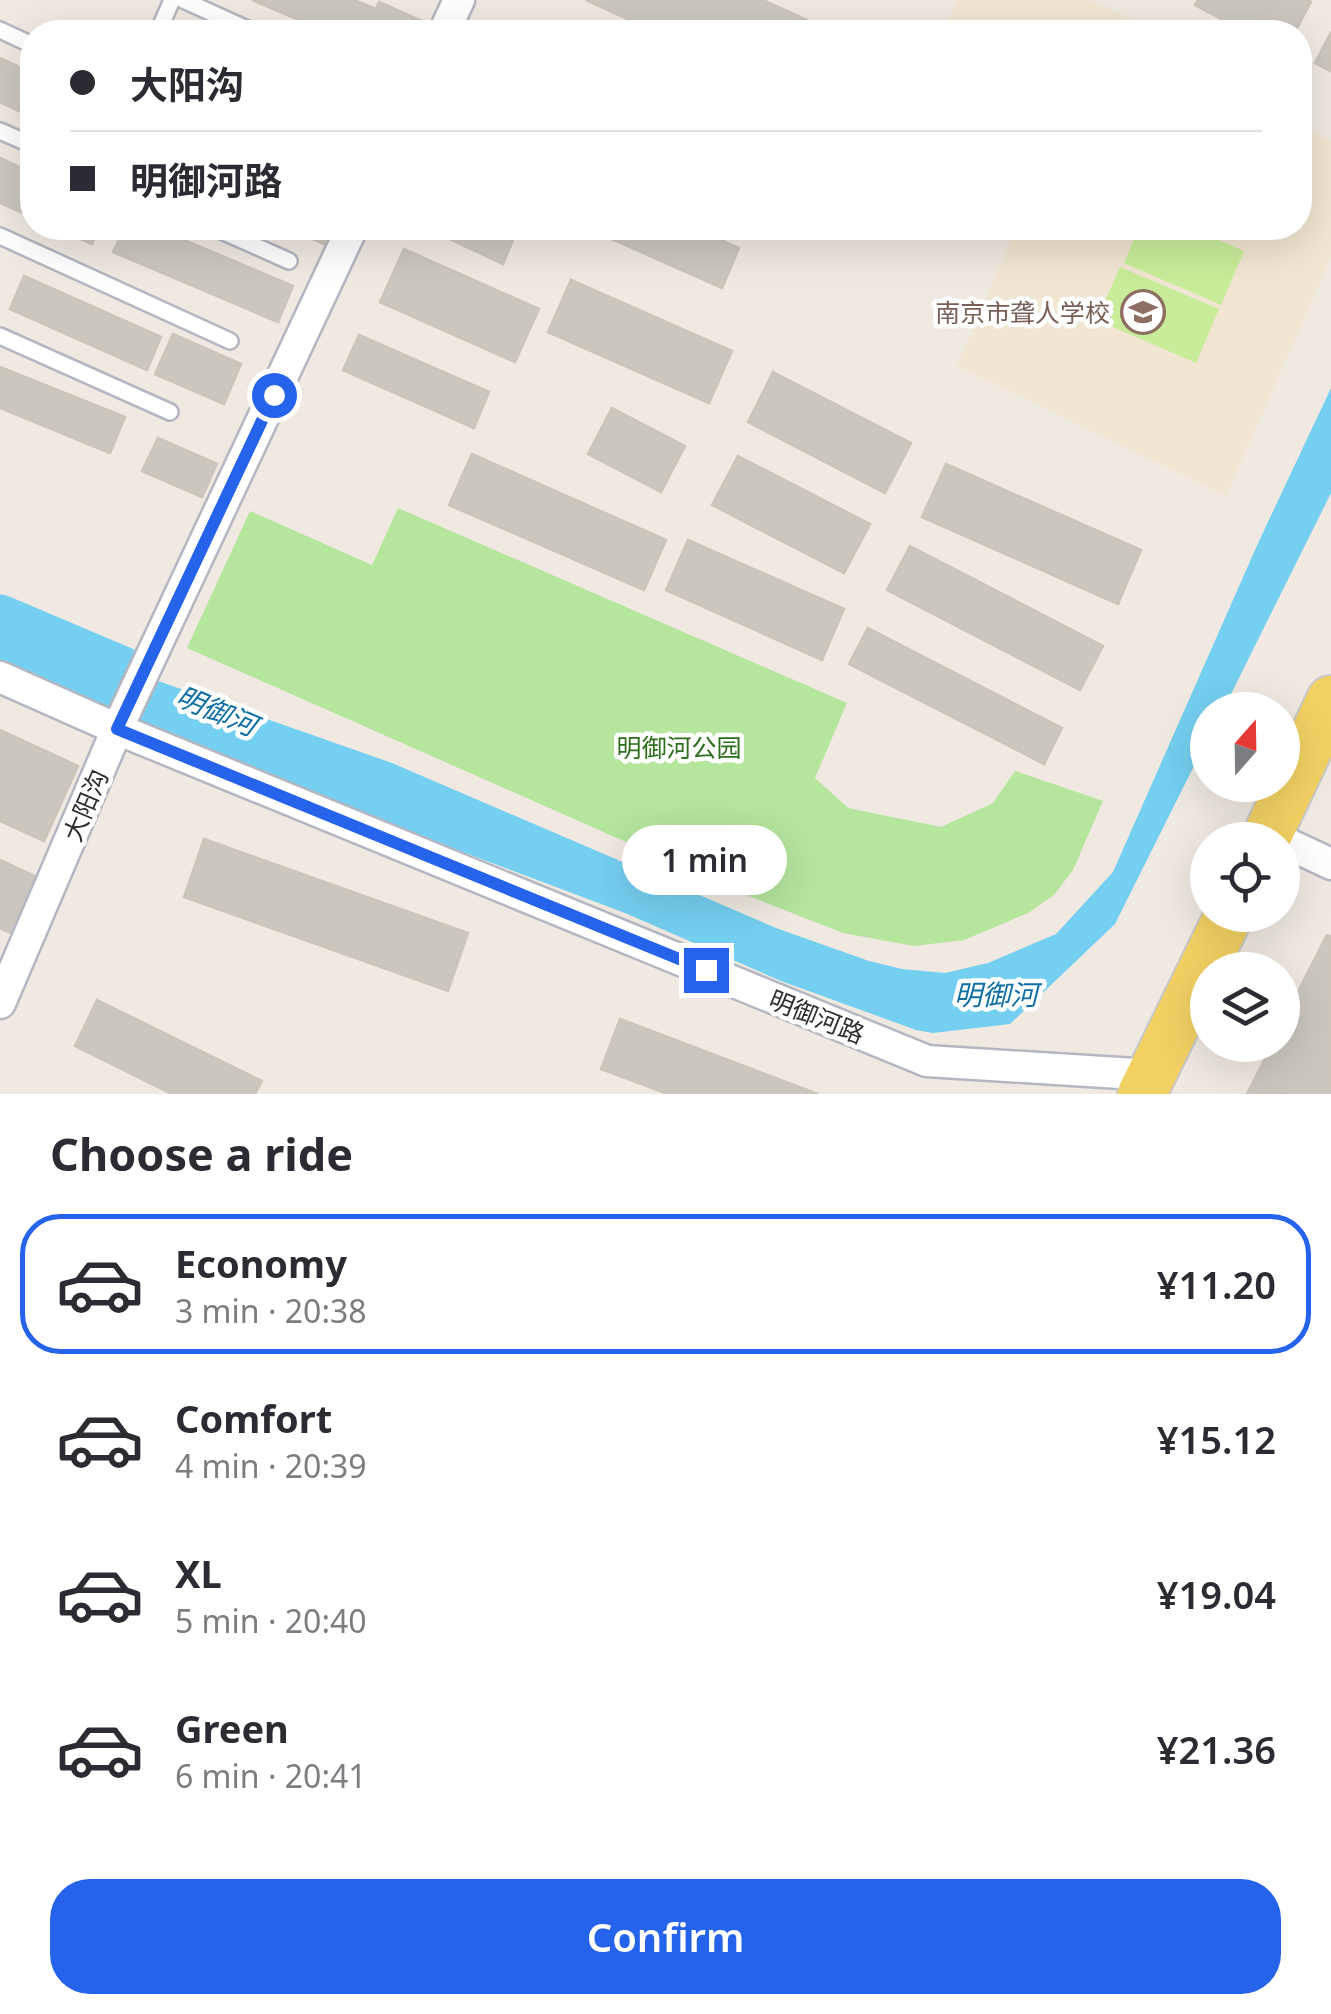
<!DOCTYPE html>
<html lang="en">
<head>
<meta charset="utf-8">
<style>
  :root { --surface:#fff; --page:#f7f7f7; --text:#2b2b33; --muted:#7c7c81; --line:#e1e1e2; --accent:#2563eb }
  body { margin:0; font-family:"Noto Sans","Noto Sans SC",sans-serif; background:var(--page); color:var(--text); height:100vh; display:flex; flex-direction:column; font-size:38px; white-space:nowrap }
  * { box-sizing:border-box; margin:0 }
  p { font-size:32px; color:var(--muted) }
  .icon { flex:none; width:55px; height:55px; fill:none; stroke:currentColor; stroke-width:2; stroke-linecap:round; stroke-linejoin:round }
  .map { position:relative; height:1094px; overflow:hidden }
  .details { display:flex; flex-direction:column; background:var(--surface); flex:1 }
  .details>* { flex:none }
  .banner { position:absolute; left:20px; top:20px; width:1292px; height:220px; border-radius:40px; box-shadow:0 10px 40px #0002; display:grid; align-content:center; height:220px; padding:0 50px; background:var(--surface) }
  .needle { width:65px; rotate:20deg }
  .tools { position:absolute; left:1190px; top:692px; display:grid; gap:20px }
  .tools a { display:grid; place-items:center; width:110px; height:110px; border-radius:50%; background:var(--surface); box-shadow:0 10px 40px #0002; font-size:50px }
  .end { position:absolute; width:45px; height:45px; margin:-22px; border:12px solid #2563eb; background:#fff; box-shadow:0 0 0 5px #fff }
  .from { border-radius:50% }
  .bubble { position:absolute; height:70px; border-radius:35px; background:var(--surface); box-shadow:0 10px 40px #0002; font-size:32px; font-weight:600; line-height:70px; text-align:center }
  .banner b { display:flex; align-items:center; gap:35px; height:95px; font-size:38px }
  .banner b+b { border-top:2px solid var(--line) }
  .banner i { width:25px; height:25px; background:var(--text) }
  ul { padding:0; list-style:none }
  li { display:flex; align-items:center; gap:30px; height:140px; margin:0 20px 15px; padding:0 30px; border:5px solid transparent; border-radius:40px }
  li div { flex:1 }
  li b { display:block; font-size:38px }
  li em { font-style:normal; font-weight:600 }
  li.selected { border-color:var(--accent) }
  li>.icon { width:90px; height:90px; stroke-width:1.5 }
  h2 { padding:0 50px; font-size:45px; line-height:120px }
  .primary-button { display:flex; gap:20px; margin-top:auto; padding:20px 50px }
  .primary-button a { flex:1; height:115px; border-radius:40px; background:var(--accent); color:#fff; font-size:40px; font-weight:600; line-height:115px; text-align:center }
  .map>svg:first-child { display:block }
  .education { fill:#f0e6d1 }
  .green { fill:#b6e59e }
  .pitch { fill:#c9ec9a }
  .water { fill:#75cff0 }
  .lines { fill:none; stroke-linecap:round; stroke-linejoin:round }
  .river { stroke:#75cff0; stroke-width:45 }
  .building { fill:#cbc7bf; stroke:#cbc5ba; stroke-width:2.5 }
  .lane-casing { stroke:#b4b7c1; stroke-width:20 }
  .street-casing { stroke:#b4b7c1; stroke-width:35 }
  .primary-casing { stroke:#c9c9c9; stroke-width:52 }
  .lane { stroke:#fff; stroke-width:15 }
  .street { stroke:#fff; stroke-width:30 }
  .primary { stroke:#f2d163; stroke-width:48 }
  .route { stroke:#2563eb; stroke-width:12 }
  .labels { text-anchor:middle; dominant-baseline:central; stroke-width:9; stroke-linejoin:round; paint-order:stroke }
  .education-label { font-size:25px; fill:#785e54; stroke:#fff; text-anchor:end }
  .park-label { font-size:25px; fill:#2c6e1b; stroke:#fff }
  .street-label { font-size:25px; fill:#2e2e2e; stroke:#fff }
  .water-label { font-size:28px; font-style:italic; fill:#0d6fa3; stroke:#fff }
</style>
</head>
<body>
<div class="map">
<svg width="1331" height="1094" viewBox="0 0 1331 1094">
  <rect width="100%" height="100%" fill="#efe9e1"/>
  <!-- education -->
  <g class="education">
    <path d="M957,0h131l76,32h-221z"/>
    <path d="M1300,127l31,14v117l-105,238 -269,-130 59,-138h284z"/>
  </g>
  <!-- green -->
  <path class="green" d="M398,508l449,195 -32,75 33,30 93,19 52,-24 22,-32 88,30 -30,69 -19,25 -26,18 -64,27 -50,6 -71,-13 -97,-38 -559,-247 63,-137 122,54z"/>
  <!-- pitch -->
  <g class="pitch">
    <path d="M1139,228h51l54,23 -23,54 -97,-42z"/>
    <path d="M1120,267l99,42 -23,54 -99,-43z"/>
  </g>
  <!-- water -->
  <path class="water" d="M1331,388v105l-108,217h-15l-1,30 -92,184 -105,100 -77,9 -17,-3 -135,-49 -156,-68 -213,-80 -412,-169v-45l141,56 251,88 384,165 93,33 33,8 43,4 43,-10 68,-29 57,-62 146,-331z"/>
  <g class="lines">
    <!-- river -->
    <path class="river" d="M0,617l132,56"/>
  </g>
  <!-- building -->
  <g class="building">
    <path d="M252,0h102l22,9 3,-7 47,21 -4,9h-95z"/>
    <path d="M586,0h177l44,20 -6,12h-145z"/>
    <path d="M1198,0h110l3,2 -16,30h-49l-51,-27z"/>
    <path d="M1331,32v39l-16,-8z"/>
    <path d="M0,58l32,15v44l-32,-15z"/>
    <path d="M0,158l32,15v44l-32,-14z"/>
    <path d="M55,228h44l-7,16z"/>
    <path d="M124,228h32l137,58 -15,36 -165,-70z"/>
    <path d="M288,228h43l-7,16z"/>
    <path d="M447,228h71l-15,36 -60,-28z"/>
    <path d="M587,228h107l45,20 -17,40z"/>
    <path d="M404,249l135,60 -24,53 -135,-60z"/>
    <path d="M24,276l137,61 -14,33 -137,-61z"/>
    <path d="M571,280l161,71 -23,52 -161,-71z"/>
    <path d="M173,334l68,30 -17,40 -69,-30z"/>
    <path d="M359,335l130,57 -15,36 -131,-58z"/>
    <path d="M0,367l125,50 -15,36 -110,-45z"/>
    <path d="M773,372l138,71 -26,50 -137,-71z"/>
    <path d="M612,408l73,38 -24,46 -73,-38z"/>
    <path d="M158,438l59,26 -15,33 -60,-26z"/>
    <path d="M472,454l194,86 -22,50 -195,-85z"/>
    <path d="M738,456l132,68 -26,49 -132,-68z"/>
    <path d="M946,464l195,86 -23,54 -196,-87z"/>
    <path d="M688,540l156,69 -22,51 -156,-70z"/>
    <path d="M910,546l193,100 -23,44 -193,-100z"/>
    <path d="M868,628l194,100 -18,36 -195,-100z"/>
    <path d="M0,730l78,36 -34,75 -44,-20z"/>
    <path d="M204,839l264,94 -20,58 -264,-94z"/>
    <path d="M0,860l39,18 -26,56 -13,-6z"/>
    <path d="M1327,935l4,2v157h-84l25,-49h10v-22z"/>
    <path d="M97,1000l165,81 -7,13h-83l-97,-48z"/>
    <path d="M620,1019l198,75h-150l-67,-25z"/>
  </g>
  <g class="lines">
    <!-- lane casing -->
    <g class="lane-casing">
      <g id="lane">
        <path d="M183,0l71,32"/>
        <path d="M0,30l32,15"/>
        <path d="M158,32l14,-32"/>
        <path d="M0,131l32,14"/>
        <path d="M215,228l74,33"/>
        <path d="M0,236l230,105"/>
        <path d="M0,336l170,76"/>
      </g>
    </g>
    <!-- street casing -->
    <g class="street-casing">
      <g id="street">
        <path d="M444,32l15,-32"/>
        <path d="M0,677l117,52 810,332 225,14"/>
        <path d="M1282,841l49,23"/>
        <path d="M0,1003l118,-276 234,-499"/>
      </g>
    </g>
    <!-- primary casing -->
    <g class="primary-casing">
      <g id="primary">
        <path d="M1265,840l66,-140"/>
        <path d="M1142,1094l87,-179"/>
      </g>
    </g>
    <!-- lane -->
    <use href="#lane" class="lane"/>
    <!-- street -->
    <use href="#street" class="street"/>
    <!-- primary -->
    <use href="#primary" class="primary"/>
  </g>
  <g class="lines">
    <!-- route -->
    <path class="route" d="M274,395l-157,334 589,241"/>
  </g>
  <!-- icons -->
  <defs>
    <g id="school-ring" transform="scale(2.25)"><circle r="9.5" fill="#fff" stroke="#8d6e63" stroke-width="1.5"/><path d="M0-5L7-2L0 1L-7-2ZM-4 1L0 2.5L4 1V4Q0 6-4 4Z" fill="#8d6e63"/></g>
  </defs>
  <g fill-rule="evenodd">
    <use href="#school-ring" x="1143" y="312"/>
  </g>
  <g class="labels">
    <!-- education labels -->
    <g class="education-label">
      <text x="1110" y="312">南京市聋人学校</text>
    </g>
    <!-- park labels -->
    <g class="park-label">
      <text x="679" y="747">明御河公园</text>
    </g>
    <!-- street labels -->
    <g class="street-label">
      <text transform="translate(85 805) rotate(-67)">大阳沟</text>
      <text transform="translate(817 1016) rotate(22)">明御河路</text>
    </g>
    <!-- water labels -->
    <g class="water-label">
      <text transform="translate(217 710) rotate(23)">明御河</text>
      <text x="996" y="994">明御河</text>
    </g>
  </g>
</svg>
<div class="tools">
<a><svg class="needle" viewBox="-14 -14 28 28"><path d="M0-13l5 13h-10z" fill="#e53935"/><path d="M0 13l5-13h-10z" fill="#7c7c81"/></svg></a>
<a><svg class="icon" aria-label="locate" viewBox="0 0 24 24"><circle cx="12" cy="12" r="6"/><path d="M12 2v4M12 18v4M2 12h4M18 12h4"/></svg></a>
<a><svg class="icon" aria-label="layers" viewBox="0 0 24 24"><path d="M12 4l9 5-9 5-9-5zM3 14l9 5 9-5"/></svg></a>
</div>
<i class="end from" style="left:274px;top:395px"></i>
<i class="end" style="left:706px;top:970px"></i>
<div class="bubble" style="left:622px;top:825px;width:165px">1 min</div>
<div class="banner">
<b><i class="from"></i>大阳沟</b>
<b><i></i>明御河路</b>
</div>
</div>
<section class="details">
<h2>Choose a ride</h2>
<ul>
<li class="selected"><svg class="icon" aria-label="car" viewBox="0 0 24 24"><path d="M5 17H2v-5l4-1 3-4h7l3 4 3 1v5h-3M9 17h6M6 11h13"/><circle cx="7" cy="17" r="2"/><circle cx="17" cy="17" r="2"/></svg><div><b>Economy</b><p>3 min · 20:38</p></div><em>¥11.20</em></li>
<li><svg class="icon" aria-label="car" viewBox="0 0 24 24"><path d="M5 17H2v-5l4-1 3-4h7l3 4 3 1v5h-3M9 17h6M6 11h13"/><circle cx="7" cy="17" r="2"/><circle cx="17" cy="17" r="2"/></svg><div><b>Comfort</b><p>4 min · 20:39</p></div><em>¥15.12</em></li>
<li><svg class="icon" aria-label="car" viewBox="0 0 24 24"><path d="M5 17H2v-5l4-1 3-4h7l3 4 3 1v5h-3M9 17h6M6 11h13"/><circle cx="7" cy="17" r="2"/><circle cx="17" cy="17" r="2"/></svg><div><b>XL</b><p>5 min · 20:40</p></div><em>¥19.04</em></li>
<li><svg class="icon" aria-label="car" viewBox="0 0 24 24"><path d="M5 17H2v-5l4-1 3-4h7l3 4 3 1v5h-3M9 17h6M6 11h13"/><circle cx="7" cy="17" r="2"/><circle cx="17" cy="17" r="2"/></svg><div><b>Green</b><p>6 min · 20:41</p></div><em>¥21.36</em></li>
</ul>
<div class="primary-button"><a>Confirm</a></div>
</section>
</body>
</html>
